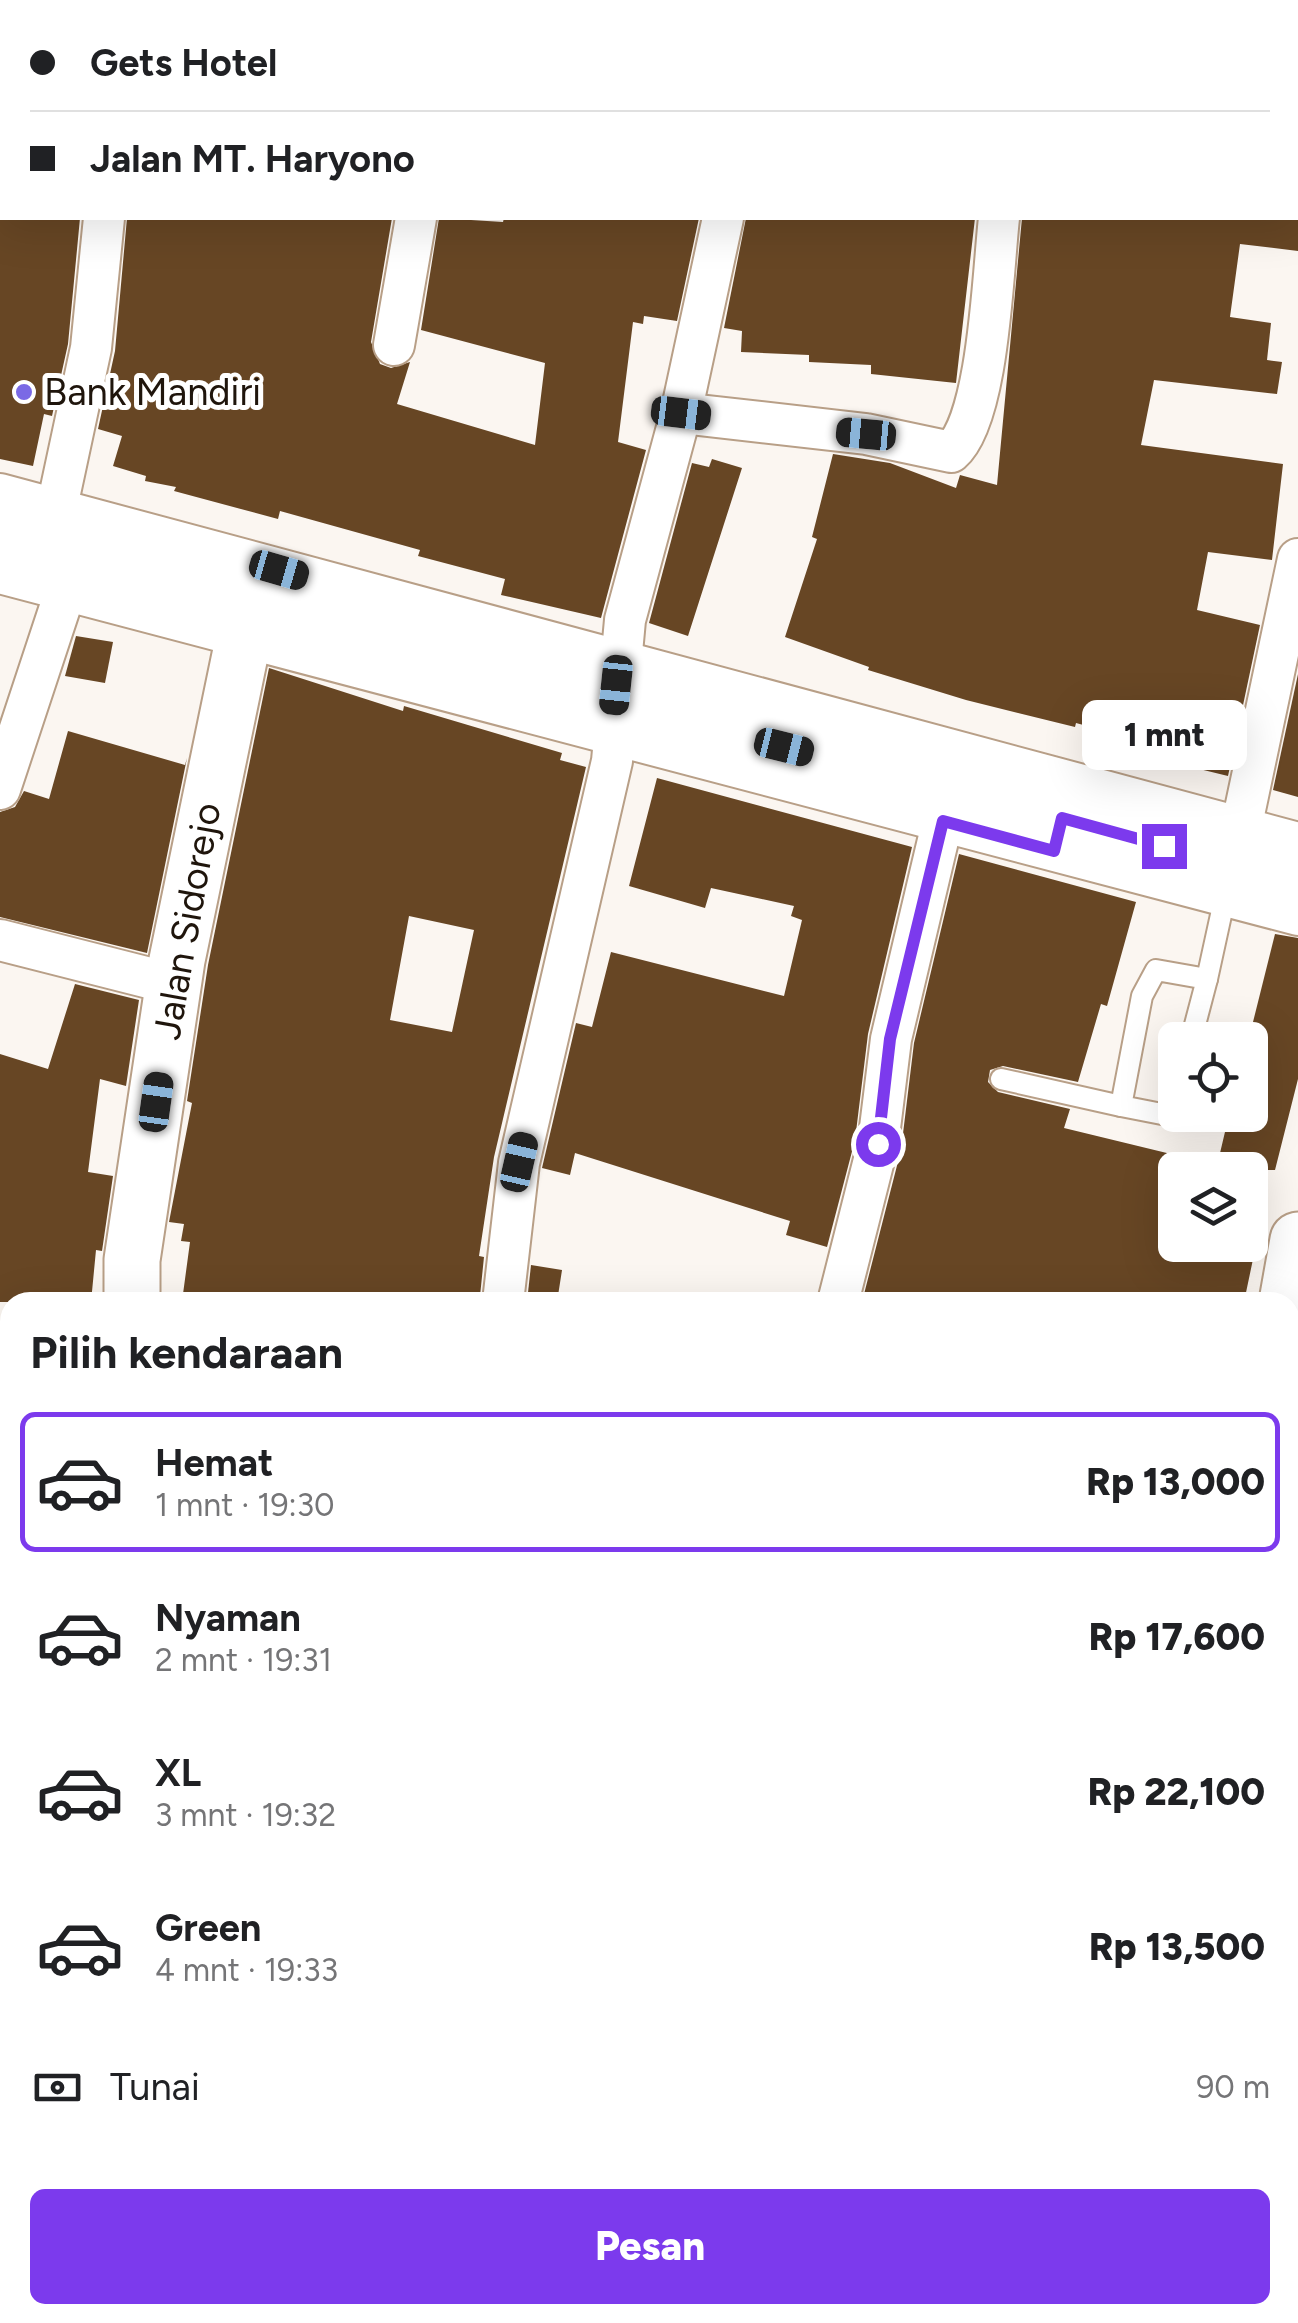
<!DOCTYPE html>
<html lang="id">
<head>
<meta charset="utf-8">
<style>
  :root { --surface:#fff; --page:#f2f2f2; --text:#202124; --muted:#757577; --line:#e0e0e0; --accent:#7c3aed }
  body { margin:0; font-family:Figtree,sans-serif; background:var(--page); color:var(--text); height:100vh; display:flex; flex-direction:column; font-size:38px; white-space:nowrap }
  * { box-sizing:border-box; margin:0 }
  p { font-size:32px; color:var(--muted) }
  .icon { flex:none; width:55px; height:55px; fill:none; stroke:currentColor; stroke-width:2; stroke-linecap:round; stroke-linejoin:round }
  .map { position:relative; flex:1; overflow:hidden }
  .side { position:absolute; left:0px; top:1292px; width:1300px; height:1032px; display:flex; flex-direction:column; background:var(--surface); border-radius:30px 30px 0 0; box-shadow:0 10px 40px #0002 }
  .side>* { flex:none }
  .hud { position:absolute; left:0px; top:0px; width:1300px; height:220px; box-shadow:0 10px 40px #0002; display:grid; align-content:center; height:220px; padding:0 30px; background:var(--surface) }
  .controls { position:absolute; left:1158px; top:1022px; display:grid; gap:20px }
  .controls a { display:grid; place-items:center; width:110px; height:110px; border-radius:15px; background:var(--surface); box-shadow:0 10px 40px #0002; font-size:50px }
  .end { position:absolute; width:45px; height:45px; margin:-22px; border:12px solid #7c3aed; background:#fff; box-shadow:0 0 0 5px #fff }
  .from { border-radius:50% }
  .bubble { position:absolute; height:70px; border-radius:15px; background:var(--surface); box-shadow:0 10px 40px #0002; font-size:32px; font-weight:800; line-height:70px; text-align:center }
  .car { position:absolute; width:30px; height:60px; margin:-30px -15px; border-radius:12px; box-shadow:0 0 8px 2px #0007; background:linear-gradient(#222 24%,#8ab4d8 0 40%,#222 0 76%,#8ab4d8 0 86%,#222 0) }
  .hud b { display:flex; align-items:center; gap:35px; height:95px; font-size:38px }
  .hud b+b { border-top:2px solid var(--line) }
  .hud i { width:25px; height:25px; background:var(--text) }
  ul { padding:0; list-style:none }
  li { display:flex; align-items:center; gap:30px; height:140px; margin:0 20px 15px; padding:0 10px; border:5px solid transparent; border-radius:15px }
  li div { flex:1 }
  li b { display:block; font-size:38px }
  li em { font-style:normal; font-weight:800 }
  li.on { border-color:var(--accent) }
  li>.icon { width:90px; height:90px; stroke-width:1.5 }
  h2 { padding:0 30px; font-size:45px; line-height:120px }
  .pay { display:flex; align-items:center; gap:25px; height:110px; padding:0 30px; font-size:38px }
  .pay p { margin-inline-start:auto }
  .primary-button { display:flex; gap:20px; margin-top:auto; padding:20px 30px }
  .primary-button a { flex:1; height:115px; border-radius:15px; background:var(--accent); color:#fff; font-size:40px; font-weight:800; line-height:115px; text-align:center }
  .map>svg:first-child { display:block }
  .building { fill:#674624; fill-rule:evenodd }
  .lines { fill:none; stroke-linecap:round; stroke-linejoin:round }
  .lane-casing { stroke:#b89f87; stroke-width:24 }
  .street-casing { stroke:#b89f87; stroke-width:44 }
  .secondary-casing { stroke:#b89f87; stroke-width:59 }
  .primary-casing { stroke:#b89f87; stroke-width:59 }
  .lane { stroke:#fff; stroke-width:20 }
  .street { stroke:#fff; stroke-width:40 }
  .secondary { stroke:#fff; stroke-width:55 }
  .primary { stroke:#fff; stroke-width:55 }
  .route { stroke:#7c3aed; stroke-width:12 }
  .poi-dot { fill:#7a69e5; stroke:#fff; stroke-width:4 }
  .labels { text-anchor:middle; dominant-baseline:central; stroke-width:10; stroke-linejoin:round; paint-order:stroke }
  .poi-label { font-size:38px; fill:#1f150c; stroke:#fff; text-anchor:start }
  .street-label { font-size:38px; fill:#1f150c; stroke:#fff }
</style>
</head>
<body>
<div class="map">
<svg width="1298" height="2323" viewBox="0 0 1298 2323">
  <rect width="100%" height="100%" fill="#fbf6f1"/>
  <!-- building -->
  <g class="building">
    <path d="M0,218h80l-12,126 -16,72 -8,-2 -11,52 -33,-7z"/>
    <path d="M127,218h265l-21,124 9,22 11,4 19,-6 -13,42 138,41 10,-82 -124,-33 18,-112 64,4 1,-4h195l-22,103 -33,-5 -1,8 -10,-2 -15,120 28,8 -45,168 -100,-23 4,-16 -87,-23 2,-6 -140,-39 -2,8 -104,-28 2,-4 -31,-6 1,-5 -33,-10 9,-30 -24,-7 17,-78z"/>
    <path d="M746,218h229l-19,165 -85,-9v-9l-62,-3v-7l-68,-3 1,-21 -18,-3z"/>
    <path d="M1022,218h276v33l-58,-7 -10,73 41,6 -4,37 15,2 -5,32 -123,-14 -13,65 142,19 -11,96 -64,-8 -11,58 63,15 -32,151 -41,-10 3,-12 -114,-31 -1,4 -109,-27 -98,-30 1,-3 -84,-30 32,-98 -5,-2 21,-83 57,9 66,25 4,-13 37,10z"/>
    <path d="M712,459l30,9 -54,168 -39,-13 43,-160 17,4z"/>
    <path d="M76,636l37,6 -8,41 -40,-7z"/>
    <path d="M269,668l134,43 1,-5 158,47 -2,7 26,7 -92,390 -15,99 5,1 -4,39 -6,-1 -1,7h-223l-67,-8 7,-52 -9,-1 3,-17 -15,-2 23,-119 -5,-2 21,-136zM409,916l65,14 -22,102 -62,-12z"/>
    <path d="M1298,674v123l-25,-7z"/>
    <path d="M68,731l117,34 2,-7 -40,195 -147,-36v-105l15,-5 9,-16 25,8z"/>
    <path d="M657,778l255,69 -44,187 -13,106 -28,107 -41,-12 4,-14 -215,-68 -5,22 -28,-7 34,-145 16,4 19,-75 173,44 18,-76 -11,-4 3,-10 -83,-18 -6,20 -76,-22z"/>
    <path d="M959,854l177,48 -29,104 -6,-2 -23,78 -75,-16 -13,4 -2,12 10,10 72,17 -6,19 111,27v90h81l-12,57h-382l39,-152 13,-107z"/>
    <path d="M1275,934l23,4v141l-23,91h-59l13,-55h21v-81z"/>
    <path d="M75,984l64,16 -13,86 -26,-7 -12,93 25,4 -11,75 -6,-1 -5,52h-91v-248l48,15z"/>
    <path d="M531,1265l31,5 -5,32h-30z"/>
  </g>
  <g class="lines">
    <!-- lane casing -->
    <g class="lane-casing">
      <g id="lane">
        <path d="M1207,979l19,-87"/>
        <path d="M1001,1079l120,27"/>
        <path d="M1175,1101l-8,14 -46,-9 21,-110 14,-26 51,9 -16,61"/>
      </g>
    </g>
    <!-- street casing -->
    <g class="street-casing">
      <g id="street">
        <path d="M28,0l20,2"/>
        <path d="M430,0v2"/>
        <path d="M736,0v2"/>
        <path d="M110,2v-2"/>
        <path d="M1022,2v-2"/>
        <path d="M394,345l22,-127"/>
        <path d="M681,413l185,21 85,18c38,-32 42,-183 48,-234"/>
        <path d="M0,494l1298,349"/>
        <path d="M51,535l40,-187 13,-130"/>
        <path d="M0,573l1298,342"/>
        <path d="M0,789l74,-224"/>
        <path d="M1235,857l63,-298"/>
        <path d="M0,940l173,44"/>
        <path d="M503,1302l16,-139 93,-402 13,-141 56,-207 42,-195"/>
        <path d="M838,1302l40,-158 13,-105 58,-245"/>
        <path d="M1290,1764l8,2"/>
        <path d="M661,2315v8"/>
        <path d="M928,2315v8"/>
      </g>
    </g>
    <!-- secondary casing -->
    <g class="secondary-casing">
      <g id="secondary">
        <path d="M132,1302v-42l45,-300 74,-358"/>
        <path d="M1287,1302l11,-62"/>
        <path d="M245,2315v8"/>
        <path d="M1154,2323v-8"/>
      </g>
    </g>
    <!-- primary casing -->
    <g class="primary-casing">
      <path id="primary" d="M0,536l251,66 363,104 336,81 348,95"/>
    </g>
    <!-- lane -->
    <use href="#lane" class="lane"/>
    <!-- street -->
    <use href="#street" class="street"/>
    <!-- secondary -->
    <use href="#secondary" class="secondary"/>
    <!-- primary -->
    <use href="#primary" class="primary"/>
  </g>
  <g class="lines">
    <!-- route -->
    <path class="route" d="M878,1144l12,-105 53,-218 111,30 8,-33 102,28"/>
  </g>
  <!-- markers -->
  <circle class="poi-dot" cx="24" cy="392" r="10"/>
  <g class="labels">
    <!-- poi labels -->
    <g class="poi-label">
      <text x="44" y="392">Bank Mandiri</text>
    </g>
    <!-- street labels -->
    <g class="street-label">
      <text transform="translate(187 921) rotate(-80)">Jalan Sidorejo</text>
    </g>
  </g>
</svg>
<div class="controls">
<a><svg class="icon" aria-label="locate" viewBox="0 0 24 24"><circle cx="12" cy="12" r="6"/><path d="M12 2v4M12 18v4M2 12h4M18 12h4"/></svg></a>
<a><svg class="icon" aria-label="layers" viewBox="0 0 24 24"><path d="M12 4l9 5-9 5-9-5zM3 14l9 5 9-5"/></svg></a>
</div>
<i class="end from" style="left:878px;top:1144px"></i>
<i class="end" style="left:1164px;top:846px"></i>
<div class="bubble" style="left:1082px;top:700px;width:165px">1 mnt</div>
<i class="car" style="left:681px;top:413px;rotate:97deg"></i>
<i class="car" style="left:866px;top:434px;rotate:275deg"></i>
<i class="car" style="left:279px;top:570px;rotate:106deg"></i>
<i class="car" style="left:616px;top:685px;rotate:186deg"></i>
<i class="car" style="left:784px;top:747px;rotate:104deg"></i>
<i class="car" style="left:156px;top:1102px;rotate:8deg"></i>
<i class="car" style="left:519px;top:1162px;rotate:13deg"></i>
<div class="hud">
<b><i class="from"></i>Gets Hotel</b>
<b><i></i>Jalan MT. Haryono</b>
</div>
<section class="side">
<h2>Pilih kendaraan</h2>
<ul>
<li class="on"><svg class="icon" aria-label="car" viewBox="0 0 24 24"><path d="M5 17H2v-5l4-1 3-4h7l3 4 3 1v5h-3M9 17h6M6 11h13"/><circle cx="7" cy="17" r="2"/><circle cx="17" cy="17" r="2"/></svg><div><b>Hemat</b><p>1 mnt · 19:30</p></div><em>Rp 13,000</em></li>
<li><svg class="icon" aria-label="car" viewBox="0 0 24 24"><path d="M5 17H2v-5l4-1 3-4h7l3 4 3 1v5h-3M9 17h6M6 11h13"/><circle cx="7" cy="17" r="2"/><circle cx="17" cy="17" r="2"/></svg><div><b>Nyaman</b><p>2 mnt · 19:31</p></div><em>Rp 17,600</em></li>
<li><svg class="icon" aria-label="car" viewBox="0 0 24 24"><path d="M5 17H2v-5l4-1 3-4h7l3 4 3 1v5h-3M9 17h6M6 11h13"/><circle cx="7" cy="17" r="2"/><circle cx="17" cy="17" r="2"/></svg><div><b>XL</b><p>3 mnt · 19:32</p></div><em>Rp 22,100</em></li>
<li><svg class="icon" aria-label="car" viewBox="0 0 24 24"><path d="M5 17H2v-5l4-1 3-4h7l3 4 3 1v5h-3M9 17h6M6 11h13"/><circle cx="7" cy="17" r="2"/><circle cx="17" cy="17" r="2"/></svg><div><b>Green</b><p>4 mnt · 19:33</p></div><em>Rp 13,500</em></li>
</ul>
<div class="pay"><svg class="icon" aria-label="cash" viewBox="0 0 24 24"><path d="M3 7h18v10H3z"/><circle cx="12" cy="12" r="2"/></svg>Tunai<p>90 m</p></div>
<div class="primary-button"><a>Pesan</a></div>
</section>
</div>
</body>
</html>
